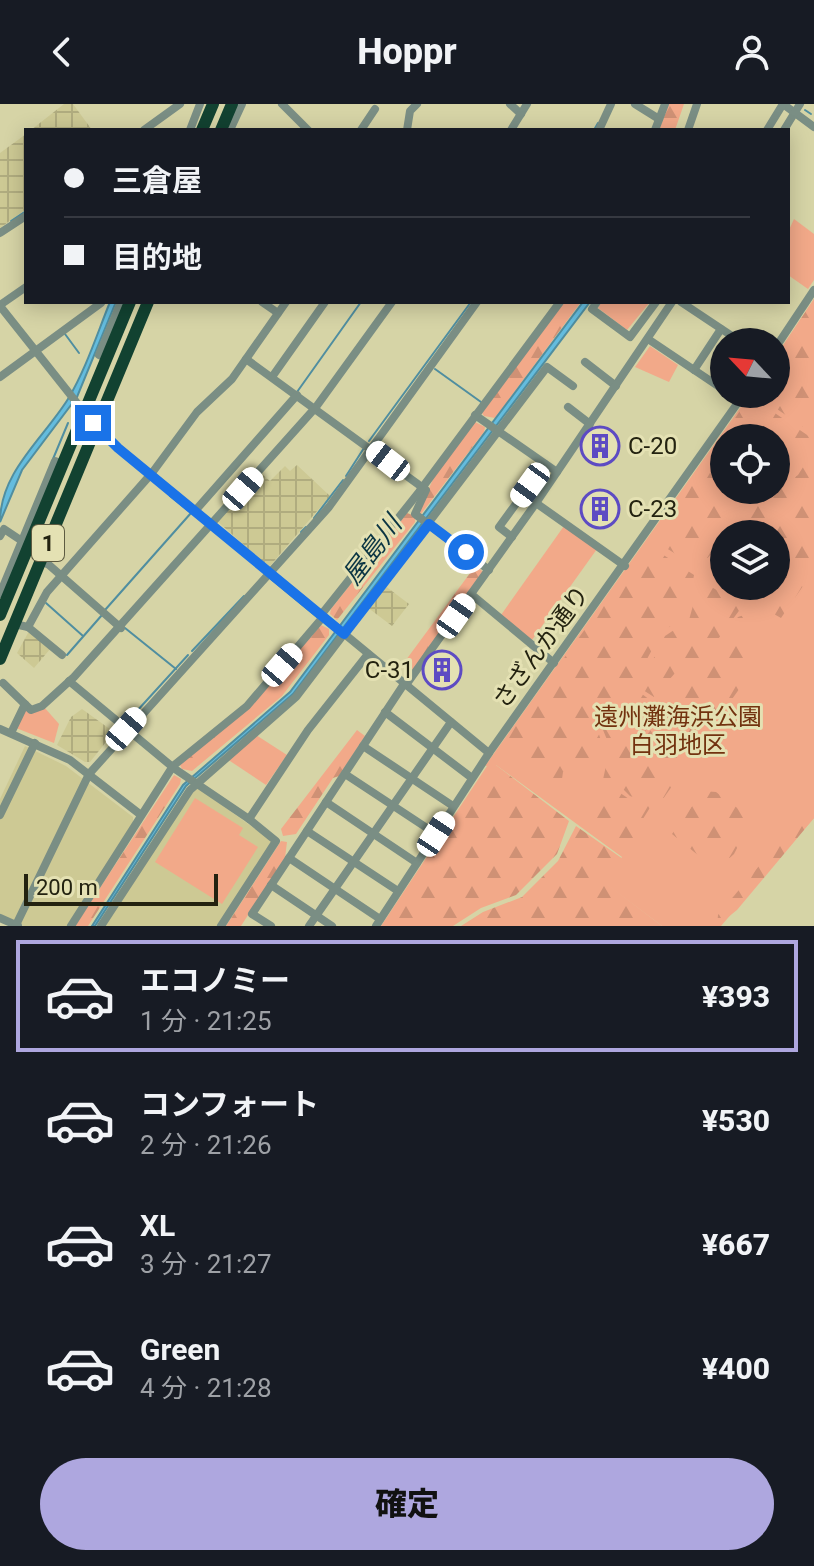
<!DOCTYPE html>
<html lang="ja">
<head>
<meta charset="utf-8">
<style>
  :root { --surface:#171b24; --page:#20242c; --text:#f1f3f6; --muted:#9ea1a6; --line:#363941; --accent:#aea7df }
  body { margin:0; font-family:Roboto,"Noto Sans JP",sans-serif; background:var(--page); color:var(--text); height:100vh; display:flex; flex-direction:column; font-size:30px; white-space:nowrap }
  * { box-sizing:border-box; margin:0 }
  p { font-size:26px; color:var(--muted) }
  .icon { flex:none; width:44px; height:44px; fill:none; stroke:currentColor; stroke-width:2; stroke-linecap:round; stroke-linejoin:round }
  .map { position:relative; height:822px; overflow:hidden }
  .drawer { display:flex; flex-direction:column; background:var(--surface); flex:1 }
  .drawer>* { flex:none }
  .banner { position:absolute; left:24px; top:24px; width:766px; height:176px; border-radius:0px; box-shadow:0 4px 20px #0003; display:grid; align-content:center; height:176px; padding:0 40px; background:var(--surface) }
  .needle { width:52px; rotate:296deg }
  .buttons { position:absolute; left:710px; top:224px; display:grid; gap:16px }
  .buttons a { display:grid; place-items:center; width:80px; height:80px; border-radius:50%; background:var(--surface); box-shadow:0 4px 20px #0003; font-size:40px }
  .scale { position:absolute; left:24px; bottom:20px; width:194px; box-sizing:border-box; padding-left:8px; border:4px solid #232210; border-top:0; font-size:22px; line-height:28px; white-space:nowrap; color:#232210; -webkit-text-stroke:6px #e4e1b3; paint-order:stroke }
  .end { position:absolute; width:36px; height:36px; margin:-18px; border:10px solid #1a73e8; background:#fff; box-shadow:0 0 0 4px #fff }
  .from { border-radius:50% }
  .car { position:absolute; width:24px; height:48px; margin:-24px -12px; border-radius:10px; box-shadow:0 0 6px 2px #0007; background:linear-gradient(#fff 24%,#345 0 40%,#fff 0 76%,#345 0 86%,#fff 0) }
  .banner b { display:flex; align-items:center; gap:28px; height:76px; font-size:30px }
  .banner b+b { border-top:2px solid var(--line) }
  .banner i { width:20px; height:20px; background:var(--text) }
  ul { padding:14px 0 0; list-style:none }
  li { display:flex; align-items:center; gap:24px; height:112px; margin:0 16px 12px; padding:0 24px; border:4px solid transparent; border-radius:0px }
  li div { flex:1 }
  li b { display:block; font-size:30px }
  li em { font-style:normal; font-weight:800 }
  li.selected { border-color:var(--accent) }
  li>.icon { width:72px; height:72px; stroke-width:1.5 }
  .button { display:flex; gap:16px; margin-top:auto; padding:16px 40px }
  .button a { flex:1; height:92px; border-radius:48px; background:var(--accent); color:#111; font-size:32px; font-weight:800; line-height:92px; text-align:center }
  header { display:flex; justify-content:space-between; align-items:center; height:104px; padding:0 40px; background:var(--surface); font-size:36px; font-weight:800 }
  .map>svg:first-child { display:block }
  .built { fill:#cdc994 }
  .industrial { fill:url(#industrial-grid) }
  .green { fill:#f2a989; fill-rule:evenodd }
  .forest { fill:url(#forest-firs) }
  .water { fill:#64bcde; stroke:#508ea0; stroke-width:2 }
  .lines { fill:none; stroke-linecap:round; stroke-linejoin:round }
  .stream { stroke:#508ea0; stroke-width:2 }
  .minor { stroke:#7a8e84; stroke-width:8 }
  .highway { stroke:#124231; stroke-width:12 }
  .route { stroke:#1a73e8; stroke-width:10 }
  .labels { text-anchor:middle; dominant-baseline:central; stroke-width:6; stroke-linejoin:round; paint-order:stroke }
  .shield { fill:#e4e1b3; stroke:#5d5b41; stroke-width:2 }
  .shield-label { font-size:22px; font-weight:bold; fill:#232210 }
  .poi-label { font-size:24px; fill:#232210; stroke:#e4e1b3; text-anchor:start }
  .street-label { font-size:24px; fill:#232210; stroke:#e4e1b3 }
  .park-label { font-size:24px; fill:#72320f; stroke:#e4e1b3 }
  .water-label { font-size:26px; font-style:italic; fill:#0b3543; stroke:#e4e1b3 }
</style>
</head>
<body>
<header><svg class="icon" aria-label="back" viewBox="0 0 24 24"><path d="M15 5l-7 7 7 7"/></svg>Hoppr<svg class="icon" aria-label="person" viewBox="0 0 24 24"><circle cx="12" cy="8" r="4"/><path d="M4 21q1-7 8-7t8 7"/></svg></header>
<div class="map">
<svg width="814" height="822" viewBox="0 0 814 822">
  <defs>
    <pattern id="industrial-grid" width="8" height="8" patternUnits="userSpaceOnUse" patternTransform="scale(2)"><rect width="8" height="8" fill="#cdc994"/><path d="M0 4h8M4 0v8" fill="none" stroke="#b0ac7f"/></pattern>
    <pattern id="forest-firs" width="22" height="20" patternUnits="userSpaceOnUse" patternTransform="scale(2)"><rect width="22" height="20" fill="#f2a989"/><path d="M5 1l3.5 6h-7zM16 11l3.5 6h-7z" fill="#cf9175"/></pattern>
  </defs>
  <rect width="100%" height="100%" fill="#d6d4a6"/>
  <!-- built -->
  <g class="built">
    <path d="M25,642l41,20 67,51v5l-65,104h-44l-24,-10v-117z"/>
    <path d="M195,682l77,55 -54,85h-114z"/>
  </g>
  <!-- industrial -->
  <g class="industrial">
    <path d="M64,0h9l19,26h-61z"/>
    <path d="M26,30v75l-26,19v-75z"/>
    <path d="M297,361l33,31 -61,71 -52,-46 43,-49 10,9 15,-15 5,5z"/>
    <path d="M384,481l25,19 -17,22 -25,-19z"/>
    <path d="M34,528l17,16 -17,20 -17,-15 11,-20z"/>
    <path d="M82,605l32,23 -24,30h-5l-28,-17 14,-28z"/>
  </g>
  <!-- green -->
  <g class="green">
    <path d="M794,115l20,15v46l-6,9 -20,-14v-43z"/>
    <path d="M814,195v519l-93,108h-59l-56,-42 16,-27 -126,-92 -11,1 265,-372h26v-38zM724,334h52v52h-52zM724,430h52v52h-52z"/>
    <path d="M600,198h50l-23,28 -29,-22z"/>
    <path d="M650,242l28,19 -9,17 -34,-15z"/>
    <path d="M564,422l33,23 -65,91 -31,-25z"/>
    <path d="M44,603l15,17 -5,19 -38,-15 7,-18z"/>
    <path d="M256,631l31,20 -21,30 -39,-26z"/>
    <path d="M195,694l48,30 -4,7 19,12 -36,57 -67,-42z"/>
  </g>
  <!-- forest -->
  <g class="forest">
    <path d="M669,0h15l-9,26h-16z"/>
    <path d="M814,195v133l-2,1 -57,-39h21v-38z"/>
    <path d="M564,198h17l-86,116 -11,-2 -2,-3z"/>
    <path d="M750,292l63,43 -13,26 -24,21v-48h-52v39l-20,-13z"/>
    <path d="M475,318l10,5 -1,5 -63,82 -3,-1 16,-36z"/>
    <path d="M814,346v67l-13,10 -39,-27 36,-25z"/>
    <path d="M700,364l24,12 -2,22 22,16 -5,12 -15,4v7l-26,27 -35,-22 -6,-15z"/>
    <path d="M753,399l61,36v31l-33,48 -56,-32h51v-52h-35z"/>
    <path d="M407,409l8,3v6l-78,98 -7,-6 1,-5z"/>
    <path d="M724,442v39l-18,-14z"/>
    <path d="M648,445l11,3 35,23 -8,40 -25,18 -28,52 -34,29 -3,11 8,25 -41,22 -2,14 16,14 -5,6 -49,-34 -24,-24 139,-192z"/>
    <path d="M476,461l7,7 -71,99 -7,3 -2,-10z"/>
    <path d="M700,476l38,23 3,5 -42,57 -16,-1 -29,33 -11,-7 -1,-9 23,-45 24,-16z"/>
    <path d="M744,511l5,5 -10,25 14,10 8,-4 3,3 -56,79 -38,-27 68,-89z"/>
    <path d="M321,521l8,4v6l-47,61 -90,75 -10,-2 -2,-4 68,-57z"/>
    <path d="M638,587l24,18 -24,32 -17,35 -20,13 9,-42 -9,-22 2,-9z"/>
    <path d="M666,608l40,26 -48,68 -28,-10 -12,-12 22,-41z"/>
    <path d="M357,626l8,6 -26,40 -6,2 -37,56 -13,2 -2,-7z"/>
    <path d="M489,659l7,2 73,56 -12,33 -41,41 -35,13 -28,18h-72z"/>
    <path d="M174,671l7,4 -1,5 -92,142h-13z"/>
    <path d="M613,684l16,11 22,7 -10,16 3,8 -14,16 -48,-33 18,-19z"/>
    <path d="M703,687l13,1 36,27 -18,35 -11,10h-14l-37,-30z"/>
    <path d="M814,696v18l-77,92 -20,16 1,-11z"/>
    <path d="M576,722l47,33 -16,25 55,42h-201l22,-14 39,-15 36,-36z"/>
    <path d="M281,737l6,1 -2,16 -44,68h-15z"/>
  </g>
  <!-- water -->
  <g class="water">
    <path d="M110,198h6l-39,95 -55,73 -22,52c0,-50 43,-83 68,-123 18,-30 29,-65 42,-97z"/>
    <path d="M583,198h7l-297,392 -107,92 -91,140h-3l91,-141 107,-93z"/>
  </g>
  <g class="lines">
    <!-- stream -->
    <g class="stream">
      <path d="M805,6l6,4"/>
      <path d="M594,26l4,-7"/>
      <path d="M11,117l15,-10"/>
      <path d="M65,230l14,19"/>
      <path d="M435,265l46,33"/>
      <path d="M297,288l64,-90"/>
      <path d="M369,337l102,-139"/>
      <path d="M53,355l15,-36"/>
      <path d="M346,372l18,-28"/>
      <path d="M170,392l20,16"/>
      <path d="M314,414l29,-38"/>
      <path d="M301,428l5,-5"/>
      <path d="M271,475l46,38"/>
      <path d="M46,499l37,33"/>
      <path d="M105,506l86,-97"/>
      <path d="M125,524l51,41"/>
      <path d="M192,547l52,-55"/>
      <path d="M67,551l35,-40"/>
      <path d="M126,619l62,-68"/>
    </g>
    <!-- minor -->
    <g class="minor">
      <path d="M282,0l26,26"/>
      <path d="M510,0l11,10"/>
      <path d="M635,0l24,15"/>
      <path d="M783,0l31,23"/>
      <path d="M144,26l36,-26"/>
      <path d="M190,26l10,-26"/>
      <path d="M230,26l12,-26"/>
      <path d="M361,26l14,-21"/>
      <path d="M407,26l3,-19 7,-7"/>
      <path d="M511,26l16,-26"/>
      <path d="M599,26l12,-26"/>
      <path d="M655,26l10,-26"/>
      <path d="M688,26l9,-26"/>
      <path d="M767,26l16,-26"/>
      <path d="M784,26l16,-26"/>
      <path d="M0,129l26,-17"/>
      <path d="M262,198l16,11"/>
      <path d="M597,198l-5,7 38,28 26,-35"/>
      <path d="M681,198l60,40"/>
      <path d="M0,201l26,-18"/>
      <path d="M0,202l96,121 19,18 374,308"/>
      <path d="M648,235l76,51"/>
      <path d="M776,243l38,-57"/>
      <path d="M107,254l-8,-3 22,-53"/>
      <path d="M246,255l180,131 -11,24 74,56"/>
      <path d="M585,258l31,24"/>
      <path d="M694,266l27,-41"/>
      <path d="M0,273l101,-74"/>
      <path d="M272,273l53,-75"/>
      <path d="M568,303l22,17"/>
      <path d="M475,311l82,57"/>
      <path d="M536,399l89,63"/>
      <path d="M195,407l102,-116"/>
      <path d="M0,432l4,-7 18,12"/>
      <path d="M512,433l-13,-10 46,-63"/>
      <path d="M41,457l8,4 72,63"/>
      <path d="M0,490l55,-133 8,3"/>
      <path d="M471,490l83,69"/>
      <path d="M321,511l98,-123 141,-190"/>
      <path d="M14,520l14,3 19,-35 105,-119 45,-61 35,-33 54,-77"/>
      <path d="M28,523l34,28"/>
      <path d="M69,577l106,88 74,50"/>
      <path d="M3,579l28,27 11,-4 32,-29 242,-270 76,-105"/>
      <path d="M406,581l130,-182 136,-201"/>
      <path d="M385,608l87,66"/>
      <path d="M0,625l70,31 71,55"/>
      <path d="M11,629l14,-29"/>
      <path d="M363,642l90,60"/>
      <path d="M345,670l91,60"/>
      <path d="M326,698l91,61"/>
      <path d="M0,711l35,-72"/>
      <path d="M307,727l91,60"/>
      <path d="M289,754l91,61"/>
      <path d="M271,781l61,41"/>
      <path d="M0,814l18,8"/>
      <path d="M16,821l73,-151 240,-267 148,-205"/>
      <path d="M71,822l102,-160 74,-60 76,-89"/>
      <path d="M101,822l89,-136 106,-93 251,-330 26,19"/>
      <path d="M221,822l55,-85 -27,-22 59,-89 60,-76"/>
      <path d="M271,822l-19,-12 152,-230"/>
      <path d="M309,822l142,-204"/>
      <path d="M376,822l113,-173 255,-359"/>
    </g>
    <!-- highway -->
    <g class="highway">
      <path d="M202,26l11,-26"/>
      <path d="M221,26l11,-26"/>
      <path d="M0,511l130,-313"/>
      <path d="M0,555l148,-357"/>
    </g>
  </g>
  <g class="lines">
    <!-- route -->
    <path class="route" d="M93,319l25,25 226,186 85,-110 37,28"/>
  </g>
  <!-- icons -->
  <defs>
    <g id="building-ring" transform="scale(2)"><circle r="9.5" fill="#e4e1b3" stroke="#5d4bc3" stroke-width="1.5"/><path d="M-4-6H4V6H1V3H-1V6H-4ZM-2.5-4.3h1.7v1.8h-1.7ZM.8-4.3h1.7v1.8H.8ZM-2.5-1h1.7V.8h-1.7ZM.8-1h1.7V.8H.8Z" fill="#5d4bc3"/></g>
  </defs>
  <g fill-rule="evenodd">
    <use href="#building-ring" x="600" y="342"/>
    <use href="#building-ring" x="600" y="405"/>
    <use href="#building-ring" x="442" y="566"/>
  </g>
  <g class="labels">
    <!-- shield labels -->
    <rect class="shield" x="32" y="421" width="32" height="36" rx="6"/>
    <g class="shield-label">
      <text x="48" y="439">1</text>
    </g>
    <!-- poi labels -->
    <g class="poi-label">
      <text x="628" y="342">C-20</text>
      <text x="628" y="405">C-23</text>
      <text x="414" y="566" text-anchor="end">C-31</text>
    </g>
    <!-- street labels -->
    <g class="street-label">
      <text transform="translate(541 543) rotate(-54)">さざんか通り</text>
    </g>
    <!-- park labels -->
    <g class="park-label">
      <text x="678" y="613">遠州灘海浜公園<tspan x="678" dy="28">白羽地区</tspan></text>
    </g>
    <!-- water labels -->
    <g class="water-label">
      <text transform="translate(372 446) rotate(-53)">屋島川</text>
    </g>
  </g>
</svg>
<div class="buttons">
<a><svg class="needle" viewBox="-14 -14 28 28"><path d="M0-13l5 13h-10z" fill="#e53935"/><path d="M0 13l5-13h-10z" fill="#9ea1a6"/></svg></a>
<a><svg class="icon" aria-label="locate" viewBox="0 0 24 24"><circle cx="12" cy="12" r="6"/><path d="M12 2v4M12 18v4M2 12h4M18 12h4"/></svg></a>
<a><svg class="icon" aria-label="layers" viewBox="0 0 24 24"><path d="M12 4l9 5-9 5-9-5zM3 14l9 5 9-5"/></svg></a>
</div>
<div class="scale">200 m</div>
<i class="end from" style="left:466px;top:448px"></i>
<i class="end" style="left:93px;top:319px"></i>
<i class="car" style="left:388px;top:357px;rotate:308deg"></i>
<i class="car" style="left:530px;top:381px;rotate:216deg"></i>
<i class="car" style="left:243px;top:385px;rotate:41deg"></i>
<i class="car" style="left:456px;top:512px;rotate:35deg"></i>
<i class="car" style="left:282px;top:561px;rotate:41deg"></i>
<i class="car" style="left:126px;top:625px;rotate:41deg"></i>
<i class="car" style="left:436px;top:730px;rotate:33deg"></i>
<div class="banner">
<b><i class="from"></i>三倉屋</b>
<b><i></i>目的地</b>
</div>
</div>
<section class="drawer">
<ul>
<li class="selected"><svg class="icon" aria-label="car" viewBox="0 0 24 24"><path d="M5 17H2v-5l4-1 3-4h7l3 4 3 1v5h-3M9 17h6M6 11h13"/><circle cx="7" cy="17" r="2"/><circle cx="17" cy="17" r="2"/></svg><div><b>エコノミー</b><p>1 分 · 21:25</p></div><em>¥393</em></li>
<li><svg class="icon" aria-label="car" viewBox="0 0 24 24"><path d="M5 17H2v-5l4-1 3-4h7l3 4 3 1v5h-3M9 17h6M6 11h13"/><circle cx="7" cy="17" r="2"/><circle cx="17" cy="17" r="2"/></svg><div><b>コンフォート</b><p>2 分 · 21:26</p></div><em>¥530</em></li>
<li><svg class="icon" aria-label="car" viewBox="0 0 24 24"><path d="M5 17H2v-5l4-1 3-4h7l3 4 3 1v5h-3M9 17h6M6 11h13"/><circle cx="7" cy="17" r="2"/><circle cx="17" cy="17" r="2"/></svg><div><b>XL</b><p>3 分 · 21:27</p></div><em>¥667</em></li>
<li><svg class="icon" aria-label="car" viewBox="0 0 24 24"><path d="M5 17H2v-5l4-1 3-4h7l3 4 3 1v5h-3M9 17h6M6 11h13"/><circle cx="7" cy="17" r="2"/><circle cx="17" cy="17" r="2"/></svg><div><b>Green</b><p>4 分 · 21:28</p></div><em>¥400</em></li>
</ul>
<div class="button"><a>確定</a></div>
</section>
</body>
</html>
